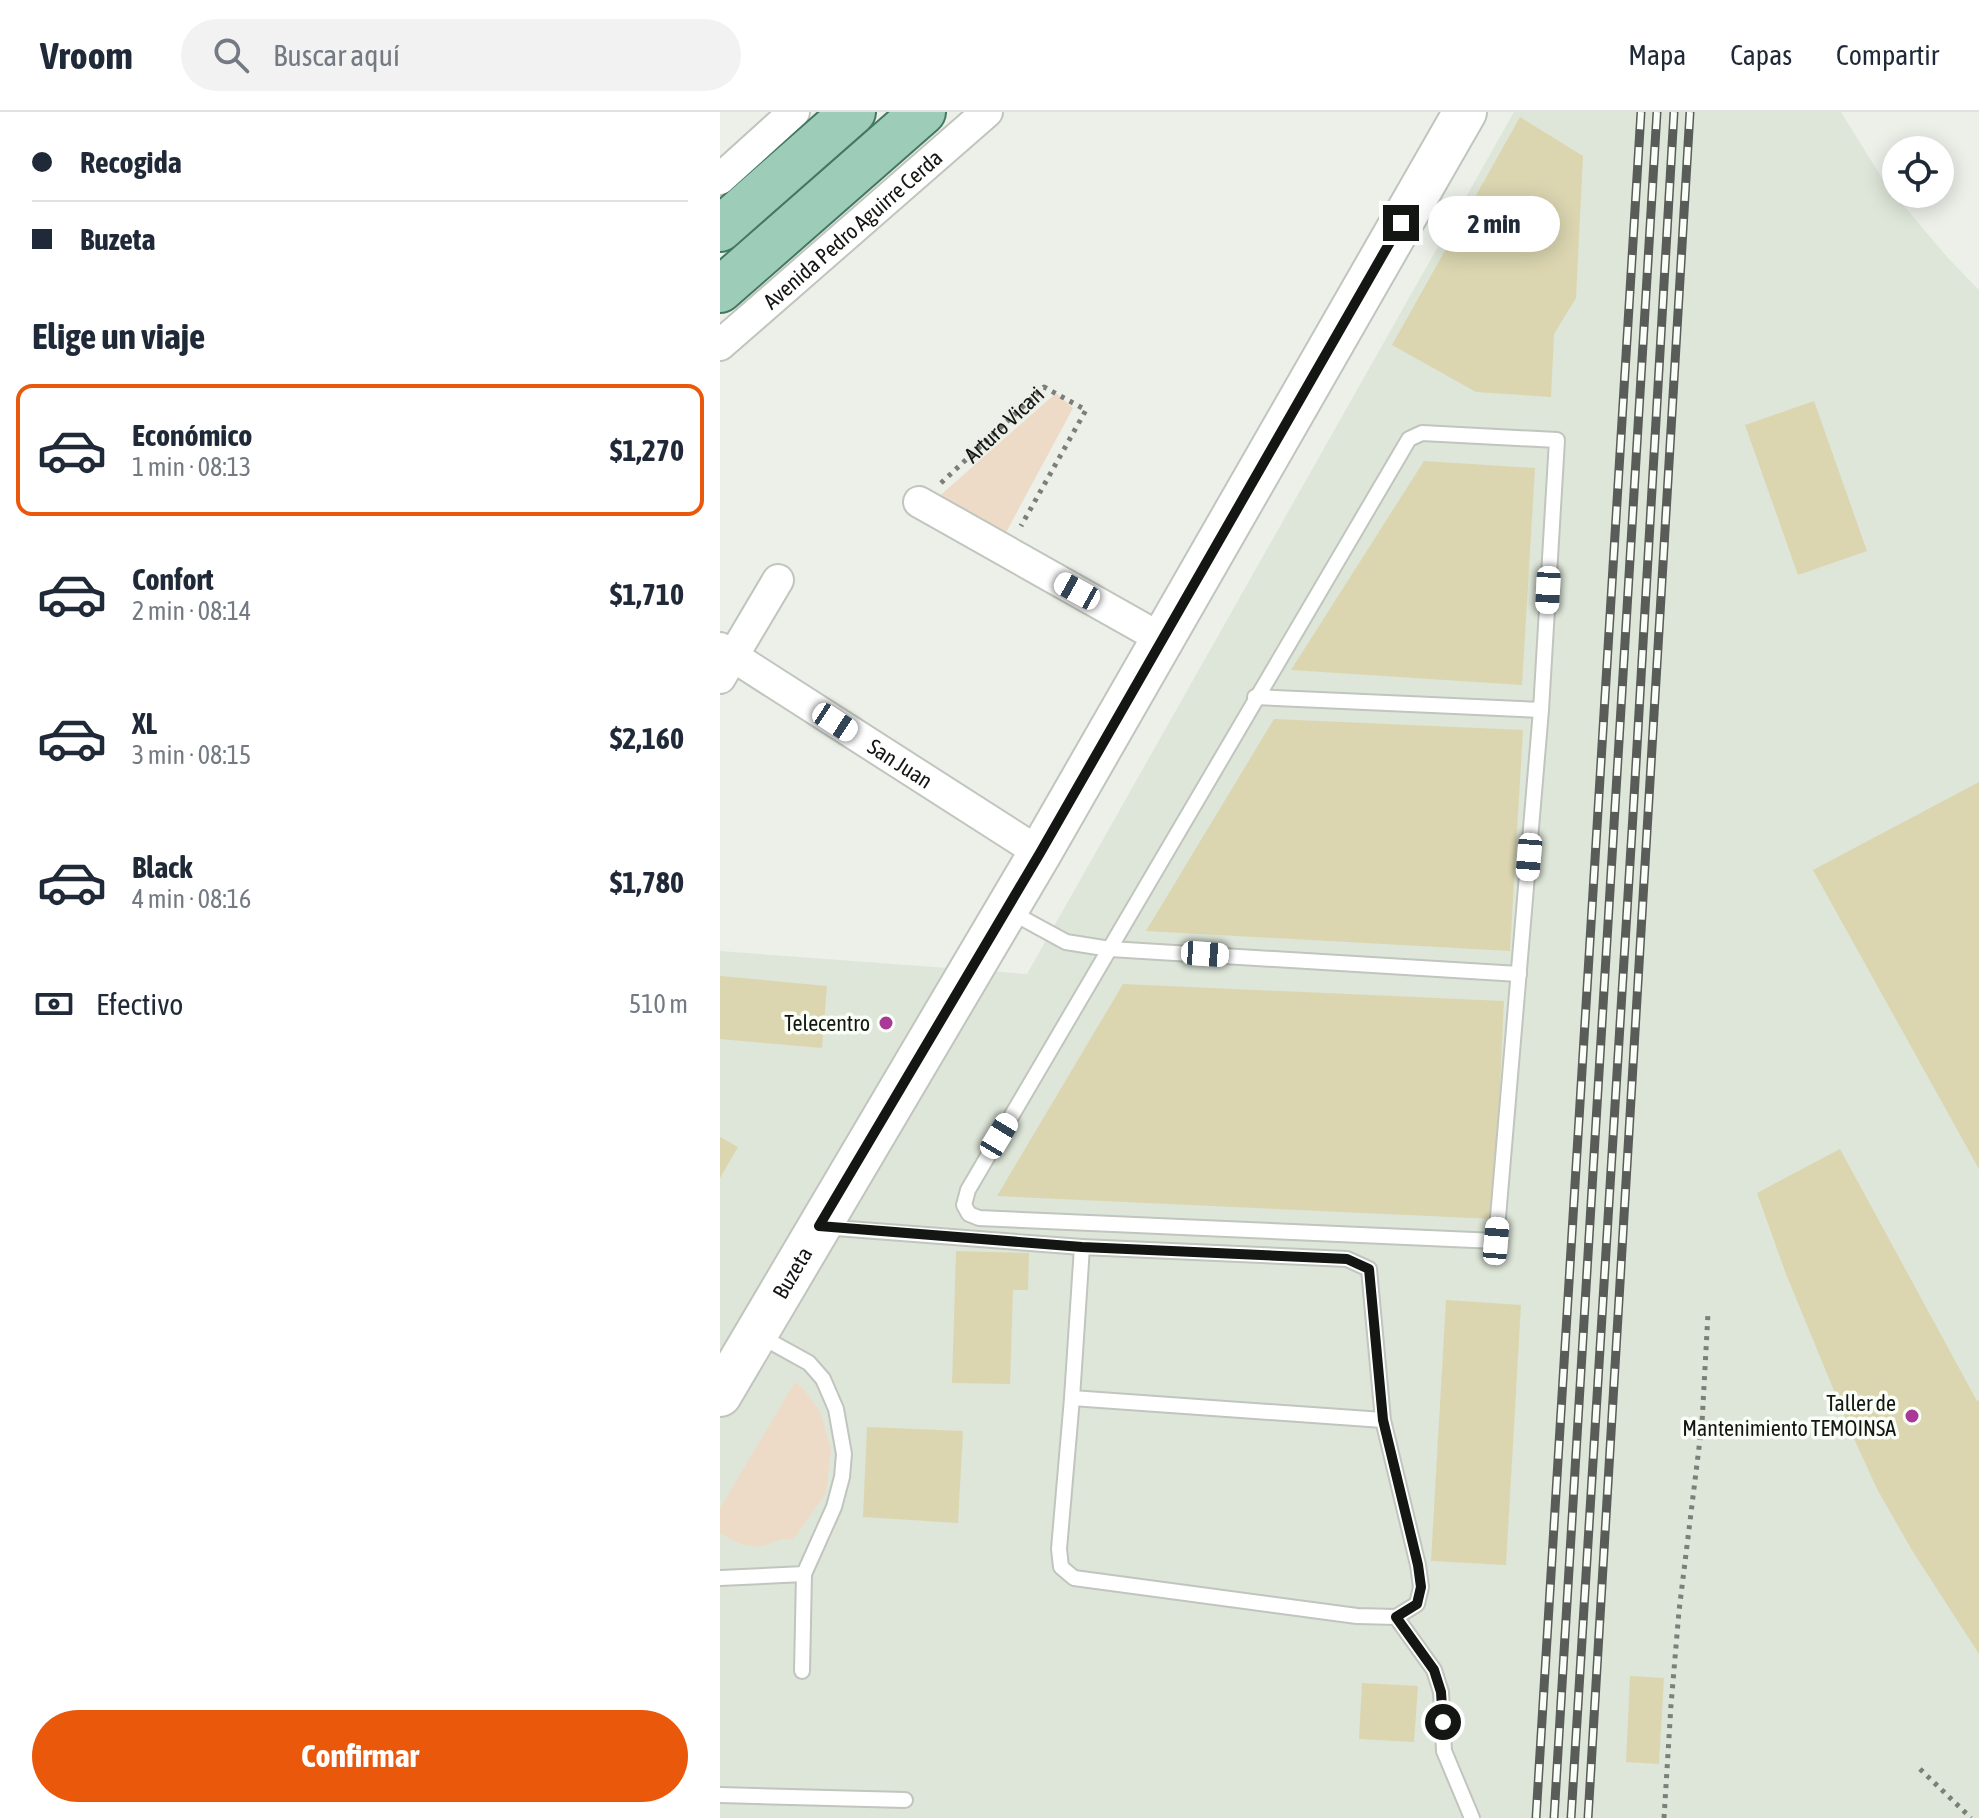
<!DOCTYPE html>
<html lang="es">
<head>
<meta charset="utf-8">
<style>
  :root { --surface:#fff; --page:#f2f2f3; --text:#1f2937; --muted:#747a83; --line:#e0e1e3; --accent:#ea580c }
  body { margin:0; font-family:"Asap Condensed",sans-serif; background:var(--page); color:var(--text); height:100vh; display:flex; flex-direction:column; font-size:30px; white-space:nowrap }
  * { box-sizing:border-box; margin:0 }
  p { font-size:26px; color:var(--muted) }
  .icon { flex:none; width:44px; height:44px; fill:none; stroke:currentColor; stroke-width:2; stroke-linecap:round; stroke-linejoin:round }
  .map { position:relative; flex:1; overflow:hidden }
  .side { display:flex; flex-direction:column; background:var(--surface); width:720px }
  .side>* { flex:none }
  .guide { display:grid; align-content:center; height:176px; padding:0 32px; background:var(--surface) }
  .buttons { position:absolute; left:1162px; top:24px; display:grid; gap:16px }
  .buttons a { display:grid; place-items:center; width:72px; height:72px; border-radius:50%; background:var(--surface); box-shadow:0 4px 20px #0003; font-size:40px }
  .end { position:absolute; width:36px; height:36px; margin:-18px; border:10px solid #141613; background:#fff; box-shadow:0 0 0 4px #fff }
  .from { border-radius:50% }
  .bubble { position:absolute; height:56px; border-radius:28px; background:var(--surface); box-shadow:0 4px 20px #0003; font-size:26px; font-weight:700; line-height:56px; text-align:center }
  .car { position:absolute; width:24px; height:48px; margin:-24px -12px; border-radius:10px; box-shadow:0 0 6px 2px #0007; background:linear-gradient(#fff 24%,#345 0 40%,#fff 0 76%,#345 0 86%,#fff 0) }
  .guide b { display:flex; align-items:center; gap:28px; height:76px; font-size:30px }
  .guide b+b { border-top:2px solid var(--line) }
  .guide i { width:20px; height:20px; background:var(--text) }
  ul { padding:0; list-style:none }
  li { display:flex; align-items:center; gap:24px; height:132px; margin:0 16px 12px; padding:0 16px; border:4px solid transparent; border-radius:16px }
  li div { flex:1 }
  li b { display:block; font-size:30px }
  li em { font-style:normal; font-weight:700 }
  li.current { border-color:var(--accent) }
  li>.icon { width:72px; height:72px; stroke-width:1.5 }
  h2 { padding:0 32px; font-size:36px; line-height:96px }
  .pay { display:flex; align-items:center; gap:20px; height:88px; padding:0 32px; font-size:30px }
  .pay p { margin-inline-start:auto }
  .button { display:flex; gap:16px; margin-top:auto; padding:16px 32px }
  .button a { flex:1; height:92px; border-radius:48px; background:var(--accent); color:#fff; font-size:32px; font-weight:700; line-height:92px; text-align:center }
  header { display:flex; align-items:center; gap:48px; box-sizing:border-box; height:112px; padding:0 40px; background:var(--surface); border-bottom:2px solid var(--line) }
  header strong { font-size:38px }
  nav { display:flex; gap:44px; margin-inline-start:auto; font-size:28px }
  .search { width:560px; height:72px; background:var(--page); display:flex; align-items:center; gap:20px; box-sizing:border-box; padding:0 28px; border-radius:44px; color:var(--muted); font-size:30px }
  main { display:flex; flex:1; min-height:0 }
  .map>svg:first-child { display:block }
  .built { fill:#dee6d9 }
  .green { fill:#eddbc7 }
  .building { fill:#dbd6b0 }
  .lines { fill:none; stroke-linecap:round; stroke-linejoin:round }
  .lane-casing { stroke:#c0c5be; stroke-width:18 }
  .street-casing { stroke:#c0c5be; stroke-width:34 }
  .secondary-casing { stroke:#c0c5be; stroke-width:46 }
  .primary-casing { stroke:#427861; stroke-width:48 }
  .path { stroke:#7b7e79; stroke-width:5; stroke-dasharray:4 6; stroke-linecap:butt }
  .lane { stroke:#fff; stroke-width:14 }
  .street { stroke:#fff; stroke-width:30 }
  .secondary { stroke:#fff; stroke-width:42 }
  .primary { stroke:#9dcdb9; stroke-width:44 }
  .rail-casing { stroke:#595c58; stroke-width:9 }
  .rail { stroke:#f9fef7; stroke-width:6; stroke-dasharray:18; stroke-linecap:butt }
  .route { stroke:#141613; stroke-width:10 }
  .poi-dot { fill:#a83996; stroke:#f9fef7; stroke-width:3 }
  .labels { text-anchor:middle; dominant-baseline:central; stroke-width:7; stroke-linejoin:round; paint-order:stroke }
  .street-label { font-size:22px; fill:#141613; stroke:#f9fef7 }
  .poi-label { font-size:22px; fill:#141613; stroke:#f9fef7; text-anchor:end }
</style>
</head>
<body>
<header>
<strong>Vroom</strong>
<div class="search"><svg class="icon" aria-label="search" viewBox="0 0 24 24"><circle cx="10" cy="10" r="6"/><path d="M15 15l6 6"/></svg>Buscar aquí</div>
<nav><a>Mapa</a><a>Capas</a><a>Compartir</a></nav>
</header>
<main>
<section class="side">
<div class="guide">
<b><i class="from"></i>Recogida</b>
<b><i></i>Buzeta</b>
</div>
<h2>Elige un viaje</h2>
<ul>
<li class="current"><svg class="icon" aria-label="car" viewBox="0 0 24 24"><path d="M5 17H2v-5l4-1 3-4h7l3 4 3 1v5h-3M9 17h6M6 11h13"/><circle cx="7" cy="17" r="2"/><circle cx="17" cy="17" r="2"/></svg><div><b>Económico</b><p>1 min · 08:13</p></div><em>$1,270</em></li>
<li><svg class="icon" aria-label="car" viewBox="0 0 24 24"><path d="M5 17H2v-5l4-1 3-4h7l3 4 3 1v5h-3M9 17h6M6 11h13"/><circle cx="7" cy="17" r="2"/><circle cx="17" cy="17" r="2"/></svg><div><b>Confort</b><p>2 min · 08:14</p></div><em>$1,710</em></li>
<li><svg class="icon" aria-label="car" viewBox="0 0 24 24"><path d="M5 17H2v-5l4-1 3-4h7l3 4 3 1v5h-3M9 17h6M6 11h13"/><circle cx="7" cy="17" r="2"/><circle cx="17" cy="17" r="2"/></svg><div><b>XL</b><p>3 min · 08:15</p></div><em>$2,160</em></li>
<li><svg class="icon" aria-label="car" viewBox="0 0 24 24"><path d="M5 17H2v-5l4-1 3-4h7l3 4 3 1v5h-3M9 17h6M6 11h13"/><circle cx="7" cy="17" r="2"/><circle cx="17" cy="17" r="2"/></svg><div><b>Black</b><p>4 min · 08:16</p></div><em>$1,780</em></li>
</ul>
<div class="pay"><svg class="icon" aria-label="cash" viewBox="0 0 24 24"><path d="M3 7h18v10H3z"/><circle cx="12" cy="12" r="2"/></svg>Efectivo<p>510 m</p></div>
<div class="button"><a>Confirmar</a></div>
</section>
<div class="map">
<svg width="1259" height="1706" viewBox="0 0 1259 1706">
  <rect width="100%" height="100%" fill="#ecf0e9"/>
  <!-- built -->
  <path class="built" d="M794,0h327l46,74 61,72 31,32v1528h-1259v-867l307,23z"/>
  <!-- green -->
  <g class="green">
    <path d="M336,281l17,15 -70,130 -67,-39z"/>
    <path d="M75,1270l6,4 19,25 11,38 -5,44 -33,47c-16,-2 -14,1 -27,5 -18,5 -31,-3 -46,-12v-25z"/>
  </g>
  <!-- building -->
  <g class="building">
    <path d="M800,5l63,39 -7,142 -22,36 -3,63 -75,-5 -84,-47z"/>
    <path d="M1094,289l53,150 -69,24 -53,-150z"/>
    <path d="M704,349l111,7 -13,217 -231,-15z"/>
    <path d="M554,607l249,11 -13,221 -364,-20z"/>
    <path d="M1259,670v387l-166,-299z"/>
    <path d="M0,864l107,10 -5,62 -102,-9z"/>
    <path d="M403,872l381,17 -10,218 -497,-23z"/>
    <path d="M0,1025l18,10 -18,31z"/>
    <path d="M1120,1037l137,252 2,-1v254l-66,-102 -36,-63 -26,-57 -65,-158 -29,-81z"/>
    <path d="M236,1139l73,2 -1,37h-15l-3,94 -58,-1z"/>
    <path d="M726,1188l75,5 -15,260 -75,-4z"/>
    <path d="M147,1315l96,4 -5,92 -95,-6z"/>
    <path d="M910,1564l34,2 -5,86 -33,-2z"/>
    <path d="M642,1571l56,3 -4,56 -55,-3z"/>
  </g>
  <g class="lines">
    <!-- lane casing -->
    <g class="lane-casing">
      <g id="lane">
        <path d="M702,321l135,7 -16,270 -45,531 -517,-23 -10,-4 -5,-9 4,-15c147,-250 292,-501 441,-751z"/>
        <path d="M535,585l286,13"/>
        <path d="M289,799l57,31 44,7 409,25"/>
        <path d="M103,1115l259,20"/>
        <path d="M352,1286l-13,151 2,18 13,11 283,38 39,1 38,53 7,22 3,59 28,67"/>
        <path d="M663,1308l-311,-22 10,-151 265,12 22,10 14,151 35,145 3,22 -4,17 -21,13"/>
        <path d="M0,1466l84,-4 30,-67 8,-30 2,-23 -8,-45 -13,-30 -14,-16 -49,-27"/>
        <path d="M82,1559l2,-97"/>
        <path d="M0,1683l185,5"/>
      </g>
    </g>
    <!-- street casing -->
    <g class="street-casing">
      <g id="street">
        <path d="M0,67l74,-67"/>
        <path id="s2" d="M0,233l267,-233"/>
        <path d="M199,390l243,137"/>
        <path id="s3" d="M0,536l320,205"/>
        <path d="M0,566l58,-98"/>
      </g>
    </g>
    <!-- secondary casing -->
    <g class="secondary-casing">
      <g id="secondary">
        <path id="s4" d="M0,1283l320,-542 425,-741"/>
      </g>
    </g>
    <!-- primary casing -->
    <g class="primary-casing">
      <g id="primary">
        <path d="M0,117l133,-117"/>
        <path d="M0,178l203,-178"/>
      </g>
    </g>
    <!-- path -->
    <g class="path">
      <path id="s1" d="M221,371l103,-96 42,23 -65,116"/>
      <path d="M1200,1657l51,49"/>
      <path d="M944,1706l7,-113 8,-94 23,-188 6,-110"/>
    </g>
    <!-- lane -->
    <use href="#lane" class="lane"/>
    <!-- street -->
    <use href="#street" class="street"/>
    <!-- secondary -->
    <use href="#secondary" class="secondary"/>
    <!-- primary -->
    <use href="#primary" class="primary"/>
    <!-- rail casing -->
    <g class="rail-casing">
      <g id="rail">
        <path d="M816,1706l105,-1706"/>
        <path d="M834,1706l103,-1706"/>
        <path d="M851,1706l63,-1020 40,-686"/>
        <path d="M868,1706l102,-1706"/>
      </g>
    </g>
    <!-- rail -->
    <use href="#rail" class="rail"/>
  </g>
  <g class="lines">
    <!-- route -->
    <path class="route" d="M681,111l-361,630 -221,373 263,21 265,12 22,10 14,151 35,145 3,22 -4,17 -21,13 38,53 7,22 2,30"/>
  </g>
  <!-- markers -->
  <g class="poi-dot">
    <circle cx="166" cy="911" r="8"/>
    <circle cx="1192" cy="1304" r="8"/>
  </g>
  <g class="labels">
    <!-- street labels -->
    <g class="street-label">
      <text stroke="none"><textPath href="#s2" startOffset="176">Avenida Pedro Aguirre Cerda</textPath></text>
      <text stroke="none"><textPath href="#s1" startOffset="86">Arturo Vicari</textPath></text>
      <text stroke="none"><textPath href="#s3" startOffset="214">San Juan</textPath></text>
      <text stroke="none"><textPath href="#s4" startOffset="142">Buzeta</textPath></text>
    </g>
    <!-- poi labels -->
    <g class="poi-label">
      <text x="150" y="911">Telecentro</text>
      <text x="1176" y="1291">Taller de<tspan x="1176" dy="25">Mantenimiento TEMOINSA</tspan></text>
    </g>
  </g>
</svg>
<div class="buttons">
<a><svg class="icon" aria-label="locate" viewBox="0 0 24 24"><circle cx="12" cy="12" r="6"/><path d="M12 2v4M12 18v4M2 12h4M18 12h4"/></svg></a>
</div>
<i class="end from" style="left:723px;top:1610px"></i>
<i class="end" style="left:681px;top:111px"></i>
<div class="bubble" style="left:708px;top:84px;width:132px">2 min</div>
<i class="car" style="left:828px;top:478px;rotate:183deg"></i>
<i class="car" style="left:357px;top:479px;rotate:299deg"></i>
<i class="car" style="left:115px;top:610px;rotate:123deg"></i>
<i class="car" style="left:809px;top:745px;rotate:185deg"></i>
<i class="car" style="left:485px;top:842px;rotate:94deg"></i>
<i class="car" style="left:279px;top:1024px;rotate:31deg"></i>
<i class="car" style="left:776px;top:1129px;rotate:5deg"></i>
</div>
</main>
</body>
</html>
